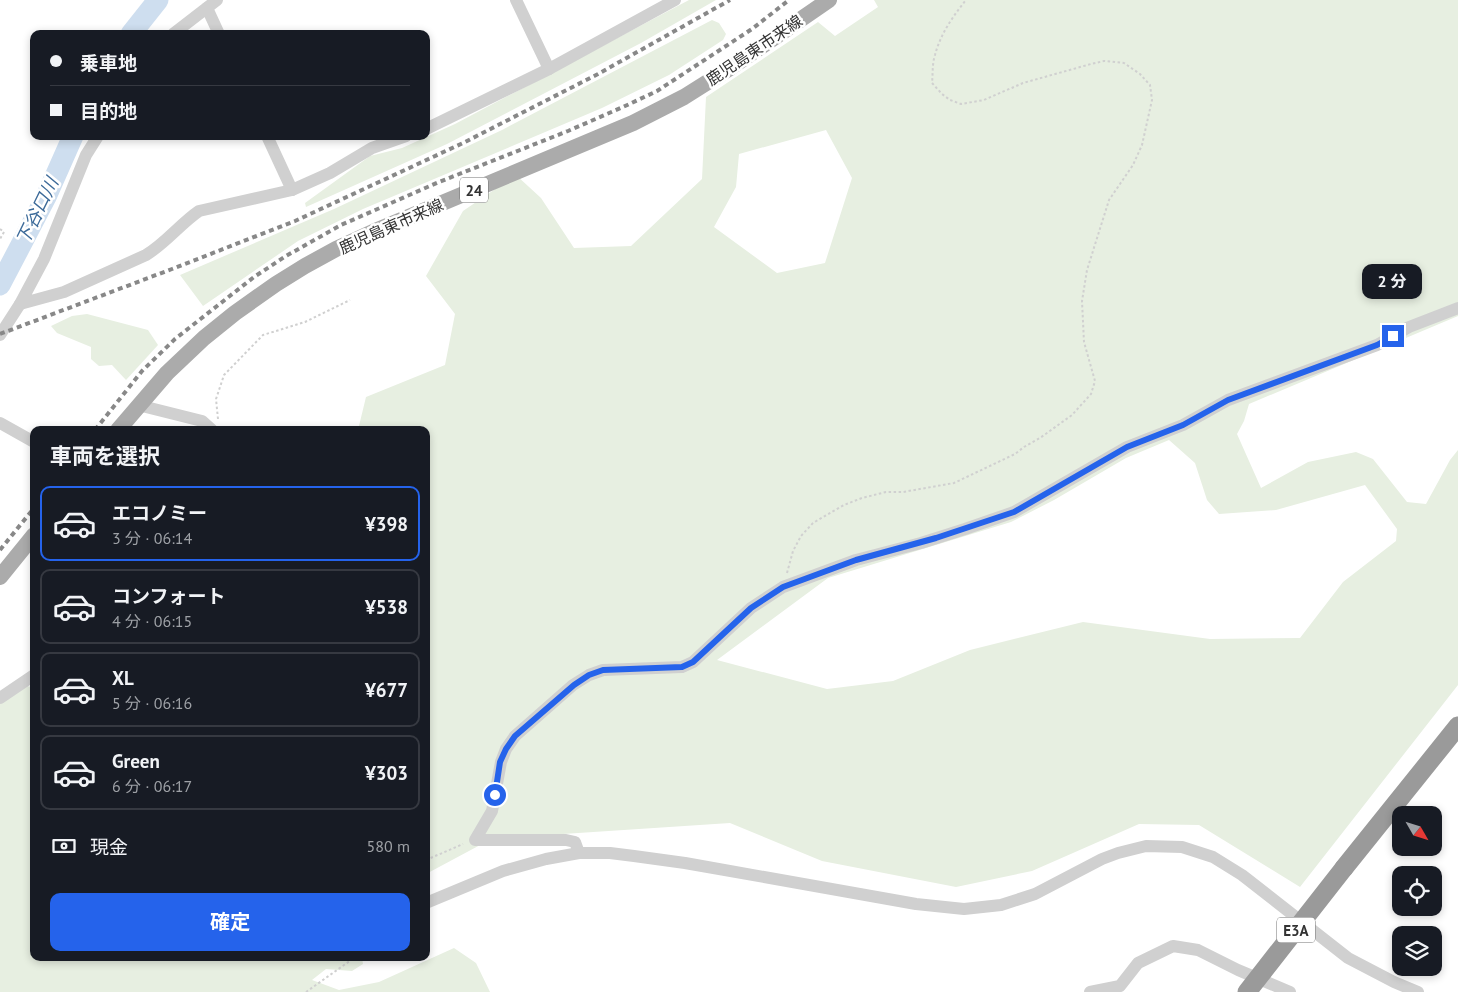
<!DOCTYPE html>
<html lang="ja">
<head>
<meta charset="utf-8">
<style>
  :root { --surface:#171b24; --page:#20242c; --text:#f1f3f6; --muted:#9ea1a6; --line:#363941; --accent:#2563eb }
  body { margin:0; font-family:"PT Sans","Noto Sans JP",sans-serif; background:var(--page); color:var(--text); height:100vh; display:flex; flex-direction:column; font-size:19px; white-space:nowrap }
  * { box-sizing:border-box; margin:0 }
  p { font-size:16px; color:var(--muted) }
  .icon { flex:none; width:28px; height:28px; fill:none; stroke:currentColor; stroke-width:2; stroke-linecap:round; stroke-linejoin:round }
  .map { position:relative; flex:1; overflow:hidden }
  .panel { position:absolute; left:30px; top:426px; width:400px; height:535px; display:flex; flex-direction:column; background:var(--surface); border-radius:10px; box-shadow:0 2px 8px #0003 }
  .panel>* { flex:none }
  .banner { position:absolute; left:30px; top:30px; width:400px; height:110px; border-radius:10px; box-shadow:0 2px 8px #0003; display:grid; align-content:center; height:110px; padding:0 20px; background:var(--surface) }
  .needle { width:32px; rotate:129deg }
  .tools { position:absolute; left:1392px; top:806px; display:grid; gap:10px }
  .tools a { display:grid; place-items:center; width:50px; height:50px; border-radius:10px; background:var(--surface); box-shadow:0 2px 8px #0003; font-size:25px }
  .end { position:absolute; width:22px; height:22px; margin:-11px; border:6px solid #2563eb; background:#fff; box-shadow:0 0 0 2px #fff }
  .from { border-radius:50% }
  .bubble { position:absolute; height:35px; border-radius:10px; background:var(--surface); box-shadow:0 2px 8px #0003; font-size:16px; font-weight:700; line-height:35px; text-align:center }
  .banner b { display:flex; align-items:center; gap:18px; height:48px; font-size:19px }
  .banner b+b { border-top:1px solid var(--line) }
  .banner i { width:12px; height:12px; background:var(--text) }
  ul { padding:0; list-style:none }
  li { display:flex; align-items:center; gap:15px; height:75px; margin:0 10px 8px; padding:0 10px; border:2px solid var(--line); border-radius:10px }
  li div { flex:1 }
  li b { display:block; font-size:19px }
  li em { font-style:normal; font-weight:700 }
  li.selected { border-color:var(--accent) }
  li>.icon { width:45px; height:45px; stroke-width:1.5 }
  h2 { padding:0 20px; font-size:22px; line-height:60px }
  .pay { display:flex; align-items:center; gap:12px; height:55px; padding:0 20px; font-size:19px }
  .pay p { margin-inline-start:auto }
  .action { display:flex; gap:10px; margin-top:auto; padding:10px 20px }
  .action a { flex:1; height:58px; border-radius:10px; background:var(--accent); color:#fff; font-size:20px; font-weight:700; line-height:58px; text-align:center }
  .map>svg:first-child { display:block }
  .green { fill:#e7efe1; fill-rule:evenodd }
  .lines { fill:none; stroke-linecap:round; stroke-linejoin:round }
  .river { stroke:#cedeef; stroke-width:21 }
  .path { stroke:#d0d0d0; stroke-width:2; stroke-dasharray:2.5 2.5; stroke-linecap:butt }
  .minor { stroke:#d0d0d0; stroke-width:12 }
  .major { stroke:#ababab; stroke-width:16 }
  .highway { stroke:#9a9a9a; stroke-width:19 }
  .rail { stroke:#888; stroke-width:4; stroke-dasharray:5 4; stroke-linecap:butt }
  .highway-bridge { stroke:#9a9a9a; stroke-width:19 }
  .route { stroke:#2563eb; stroke-width:6 }
  .labels { text-anchor:middle; dominant-baseline:central; stroke-width:5; stroke-linejoin:round; paint-order:stroke }
  .shield { fill:#fff; stroke:#707070; stroke-width:1 }
  .shield-label { font-size:15px; font-weight:bold; fill:#333 }
  .street-label { font-size:16px; fill:#333; stroke:#fff }
  .water-label { font-size:18px; font-style:italic; fill:#3c6a99; stroke:#fff }
</style>
</head>
<body>
<div class="map">
<svg width="1458" height="992" viewBox="0 0 1458 992">
  <rect width="100%" height="100%" fill="#fff"/>
  <!-- green -->
  <g class="green">
    <path d="M689,0h27l-75,43 -194,101 -141,63 -1,-4 65,-47 32,-8 53,-24z"/>
    <path d="M874,0h584v316l-209,88 -5,17 -7,13 24,54 47,-26 48,-10 17,7 34,43 19,2 24,-44 8,-10v235l-158,202 -101,-62 -60,-1 -107,47 -76,16 -134,-26 -92,-38 -167,11 -81,10 -56,30v-444h-68l8,-33 79,-32 10,-51 -29,-38 37,-65 53,-36 25,23 33,50 57,-2 71,-67 4,-82 112,-75 17,14 43,-29zM826,130l26,48 -27,85 -48,10 -63,-46 22,-40 3,-33zM1169,440l26,23 12,37 12,14 57,-4 89,-25 32,44 -1,12 -53,41 -43,56 -90,1 -127,-17 -113,28 -77,31 -66,8 -110,-29 111,-82 183,-56 43,-22 72,-42z"/>
    <path d="M712,20l7,3 7,11 -3,6 -54,35 -67,33 -239,101 -65,32 -95,65 -23,-31 154,-66 168,-79z"/>
    <path d="M87,314l61,16 10,15 -32,35 -14,-15 -13,1 -8,-7v-12l-34,-14 -6,-7 21,-10z"/>
    <path d="M24,685l10,3v270h328l1,6 -11,7 -26,-2 -14,11 27,10 40,-8 75,-34 22,15 14,29h-490v-288z"/>
  </g>
  <g class="lines">
    <!-- river -->
    <g class="river">
      <path d="M131,34l27,-34"/>
      <path d="M0,285l46,-88 27,-61"/>
    </g>
    <!-- path -->
    <g class="path">
      <path d="M0,229l4,3 -4,7"/>
      <path d="M218,419l-2,-20 8,-24 39,-40 42,-13 45,-22"/>
      <path d="M787,573l6,-22 8,-15 12,-13 31,-18 18,-7 24,-6h17l51,-9 61,-29 9,-7 16,-9 32,-23 19,-21 4,-13 -11,-39 -2,-41 5,-31 22,-70 24,-35 9,-20 10,-45 -2,-15 -10,-11 -16,-11 -20,-2 -13,3 -68,19 -39,17 -23,4 -11,-4 -8,-6 -10,-11c1,-9 0,-19 3,-28 5,-20 18,-39 31,-55"/>
      <path d="M426,860l37,-16"/>
      <path d="M306,992l48,-34"/>
    </g>
    <!-- minor -->
    <g class="minor">
      <path d="M516,0l33,69"/>
      <path d="M207,8l12,26"/>
      <path d="M173,34l44,-34"/>
      <path d="M426,129l123,-60 126,-69"/>
      <path d="M98,136l-12,19 -42,104 -24,45 44,-12 82,-37c20,-12 34,-31 53,-44l93,-21 38,-17 42,-25 34,-12"/>
      <path d="M267,136l25,54"/>
      <path d="M0,335l20,-31"/>
      <path d="M138,405l64,16 10,9"/>
      <path d="M0,423l34,19"/>
      <path d="M0,698l34,-23"/>
      <path d="M579,853l-4,-11 -9,-2h-91l17,-29 9,-49 5,-13 9,-13 58,-51 16,-10 14,-5 79,-3 11,-5 58,-54 32,-21 73,-27 65,-17 44,-14 49,-17 113,-65 56,-22 45,-25 149,-55 32,-18 49,-19"/>
      <path d="M426,903l77,-32 43,-12 33,-6h31l24,3 51,7 231,41 48,5 37,-4 34,-11 67,-35 16,-6 28,-7 36,1 31,10 29,18 106,83 46,24 24,10"/>
      <path d="M1090,992l30,-6 18,-23 35,-17 25,4 40,20 52,22"/>
    </g>
    <!-- major -->
    <g class="major">
      <path d="M118,430l49,-57 37,-35 31,-25 41,-29 29,-18 31,-17 37,-17 260,-109 51,-26 46,-29 99,-68"/>
      <path d="M0,577l34,-42"/>
    </g>
    <!-- highway -->
    <path class="highway" d="M1344,868l114,-142"/>
    <!-- rail -->
    <g class="rail">
      <path d="M0,334l172,-65 123,-48 168,-78 135,-69 132,-74"/>
      <path d="M95,430l47,-59 33,-32 79,-62 32,-21 55,-31 98,-43 129,-51 55,-24 34,-16 95,-62 37,-29"/>
      <path d="M0,550l34,-42"/>
    </g>
    <!-- highway-bridge -->
    <path class="highway-bridge" d="M1247,992l97,-124"/>
  </g>
  <g class="lines">
    <!-- route -->
    <path class="route" d="M495,795l5,-33 6,-13 9,-13 59,-51 15,-10 14,-5 79,-3 11,-5 58,-54 32,-21 73,-27 80,-22 78,-26 113,-65 56,-22 45,-25 149,-55 16,-9"/>
  </g>
  <g class="labels">
    <!-- shield labels -->
    <g class="shield">
      <rect x="460" y="177.5" width="28" height="25" rx="4"/>
      <rect x="1277" y="917.5" width="38" height="25" rx="4"/>
    </g>
    <g class="shield-label">
      <text x="474" y="190">24</text>
      <text x="1296" y="930">E3A</text>
    </g>
    <!-- street labels -->
    <g class="street-label">
      <text transform="translate(754 50) rotate(-34)">鹿児島東市来線</text>
      <text transform="translate(391 226) rotate(-24)">鹿児島東市来線</text>
    </g>
    <!-- water labels -->
    <g class="water-label">
      <text transform="translate(37 211) rotate(-64)">下谷口川</text>
    </g>
  </g>
</svg>
<div class="tools">
<a><svg class="needle" viewBox="-14 -14 28 28"><path d="M0-13l5 13h-10z" fill="#e53935"/><path d="M0 13l5-13h-10z" fill="#9ea1a6"/></svg></a>
<a><svg class="icon" aria-label="locate" viewBox="0 0 24 24"><circle cx="12" cy="12" r="6"/><path d="M12 2v4M12 18v4M2 12h4M18 12h4"/></svg></a>
<a><svg class="icon" aria-label="layers" viewBox="0 0 24 24"><path d="M12 4l9 5-9 5-9-5zM3 14l9 5 9-5"/></svg></a>
</div>
<i class="end from" style="left:495px;top:795px"></i>
<i class="end" style="left:1393px;top:336px"></i>
<div class="bubble" style="left:1362px;top:264px;width:60px">2 分</div>
<div class="banner">
<b><i class="from"></i>乗車地</b>
<b><i></i>目的地</b>
</div>
<section class="panel">
<h2>車両を選択</h2>
<ul>
<li class="selected"><svg class="icon" aria-label="car" viewBox="0 0 24 24"><path d="M5 17H2v-5l4-1 3-4h7l3 4 3 1v5h-3M9 17h6M6 11h13"/><circle cx="7" cy="17" r="2"/><circle cx="17" cy="17" r="2"/></svg><div><b>エコノミー</b><p>3 分 · 06:14</p></div><em>¥398</em></li>
<li><svg class="icon" aria-label="car" viewBox="0 0 24 24"><path d="M5 17H2v-5l4-1 3-4h7l3 4 3 1v5h-3M9 17h6M6 11h13"/><circle cx="7" cy="17" r="2"/><circle cx="17" cy="17" r="2"/></svg><div><b>コンフォート</b><p>4 分 · 06:15</p></div><em>¥538</em></li>
<li><svg class="icon" aria-label="car" viewBox="0 0 24 24"><path d="M5 17H2v-5l4-1 3-4h7l3 4 3 1v5h-3M9 17h6M6 11h13"/><circle cx="7" cy="17" r="2"/><circle cx="17" cy="17" r="2"/></svg><div><b>XL</b><p>5 分 · 06:16</p></div><em>¥677</em></li>
<li><svg class="icon" aria-label="car" viewBox="0 0 24 24"><path d="M5 17H2v-5l4-1 3-4h7l3 4 3 1v5h-3M9 17h6M6 11h13"/><circle cx="7" cy="17" r="2"/><circle cx="17" cy="17" r="2"/></svg><div><b>Green</b><p>6 分 · 06:17</p></div><em>¥303</em></li>
</ul>
<div class="pay"><svg class="icon" aria-label="cash" viewBox="0 0 24 24"><path d="M3 7h18v10H3z"/><circle cx="12" cy="12" r="2"/></svg>現金<p>580 m</p></div>
<div class="action"><a>確定</a></div>
</section>
</div>
</body>
</html>
